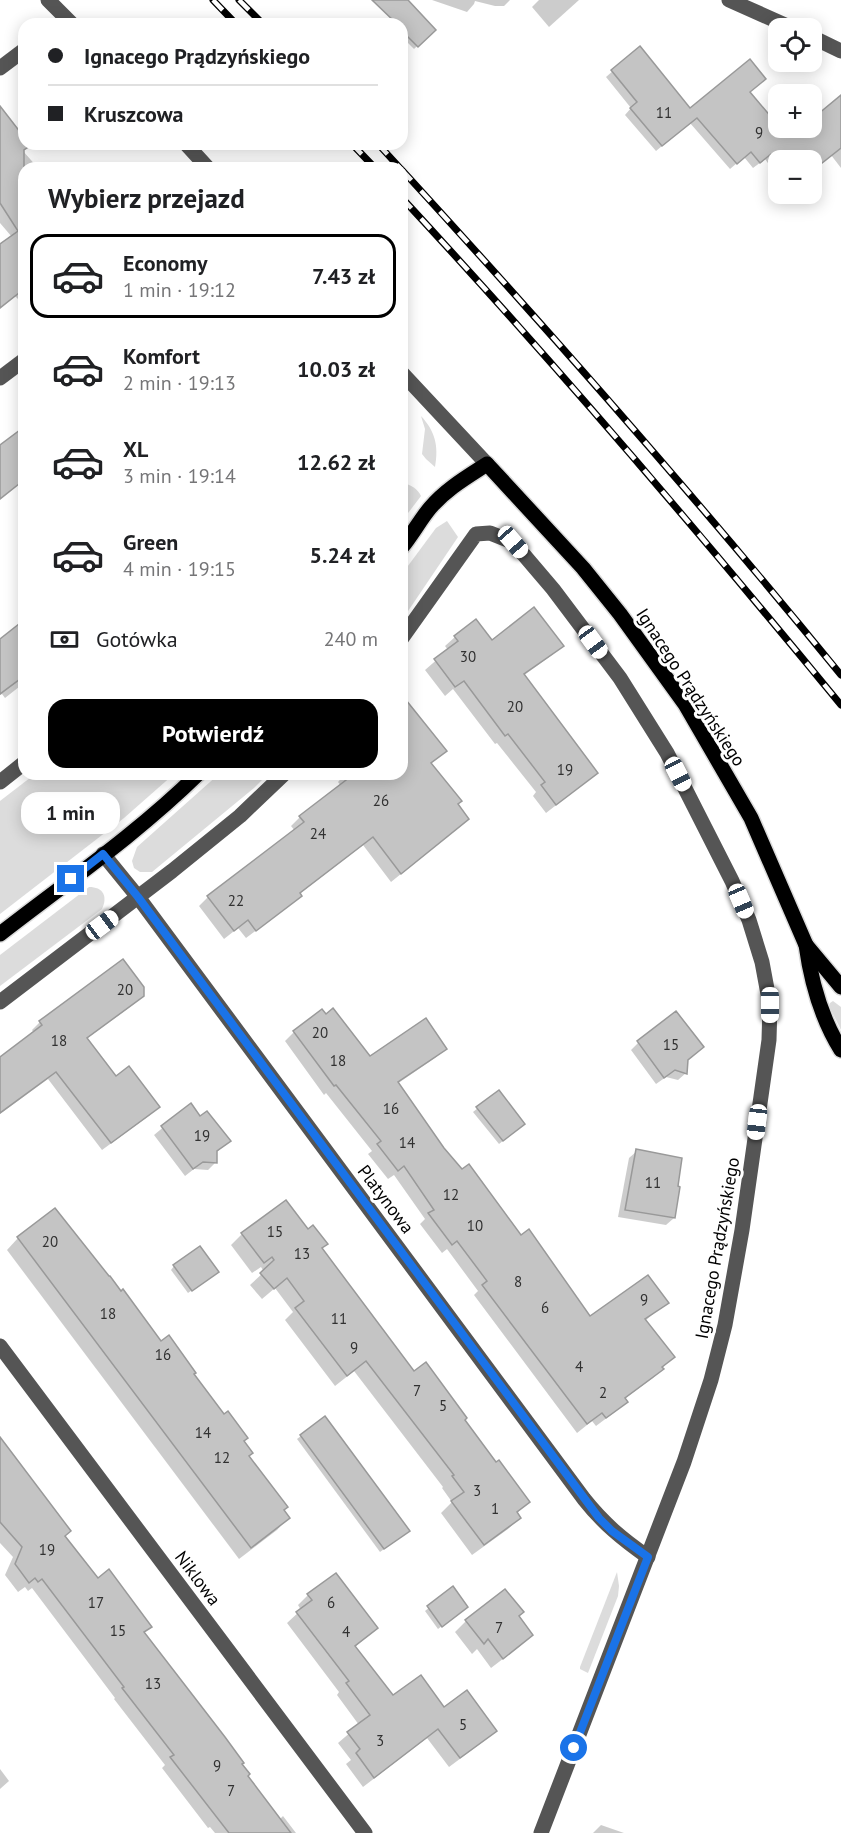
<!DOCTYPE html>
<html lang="pl">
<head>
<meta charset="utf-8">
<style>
  :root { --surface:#fff; --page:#f6f6f6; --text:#202124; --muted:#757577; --line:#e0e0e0; --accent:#000 }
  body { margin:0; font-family:"PT Sans",sans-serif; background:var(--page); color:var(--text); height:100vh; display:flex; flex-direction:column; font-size:22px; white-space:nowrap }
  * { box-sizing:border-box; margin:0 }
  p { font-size:20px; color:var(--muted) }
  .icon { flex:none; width:33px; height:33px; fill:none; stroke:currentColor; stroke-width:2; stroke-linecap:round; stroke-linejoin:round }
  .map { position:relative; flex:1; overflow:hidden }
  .sheet { position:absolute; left:18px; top:162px; width:390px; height:618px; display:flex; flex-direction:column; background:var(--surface); border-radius:18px; box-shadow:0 3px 15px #0003 }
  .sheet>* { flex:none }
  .banner { position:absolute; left:18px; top:18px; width:390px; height:132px; border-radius:18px; box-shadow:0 3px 15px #0003; display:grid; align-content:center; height:132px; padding:0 30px; background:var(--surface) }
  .buttons { position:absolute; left:768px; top:18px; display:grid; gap:12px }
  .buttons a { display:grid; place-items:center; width:54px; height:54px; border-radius:12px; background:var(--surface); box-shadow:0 3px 15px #0003; font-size:30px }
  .end { position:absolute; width:27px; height:27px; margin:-14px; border:8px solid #1a73e8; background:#fff; box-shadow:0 0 0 3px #fff }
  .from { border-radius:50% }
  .bubble { position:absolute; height:42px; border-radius:18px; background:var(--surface); box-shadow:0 3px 15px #0003; font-size:20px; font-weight:700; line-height:42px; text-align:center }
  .car { position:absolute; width:18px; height:36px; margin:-18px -9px; border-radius:8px; box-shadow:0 0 4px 2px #0007; background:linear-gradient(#fff 24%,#345 0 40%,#fff 0 76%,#345 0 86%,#fff 0) }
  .banner b { display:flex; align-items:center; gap:21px; height:57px; font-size:22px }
  .banner b+b { border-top:2px solid var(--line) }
  .banner i { width:15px; height:15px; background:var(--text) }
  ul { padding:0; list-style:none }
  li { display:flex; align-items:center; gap:18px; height:84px; margin:0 12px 9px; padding:0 18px; border:3px solid transparent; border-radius:18px }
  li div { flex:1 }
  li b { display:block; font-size:22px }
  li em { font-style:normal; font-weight:700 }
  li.selected { border-color:var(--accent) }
  li>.icon { width:54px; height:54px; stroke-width:1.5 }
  h2 { padding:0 30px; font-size:27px; line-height:72px }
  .pay { display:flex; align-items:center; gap:15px; height:66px; padding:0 30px; font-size:22px }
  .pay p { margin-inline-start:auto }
  .action { display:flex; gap:12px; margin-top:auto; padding:12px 30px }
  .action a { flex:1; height:69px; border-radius:18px; background:var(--accent); color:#fff; font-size:24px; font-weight:700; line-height:69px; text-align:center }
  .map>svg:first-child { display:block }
  .green { fill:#dcdcdc }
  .shadow { fill:#0003 }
  .building { fill:#c4c4c4; stroke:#999; stroke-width:1.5 }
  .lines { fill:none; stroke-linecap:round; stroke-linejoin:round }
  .major-casing { stroke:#dbdbdb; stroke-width:18 }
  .minor { stroke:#555; stroke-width:15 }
  .major { stroke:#000; stroke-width:15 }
  .rail-casing { stroke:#000; stroke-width:7 }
  .rail { stroke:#fff; stroke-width:4.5; stroke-dasharray:14; stroke-linecap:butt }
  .route { stroke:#1a73e8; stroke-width:8 }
  .labels { text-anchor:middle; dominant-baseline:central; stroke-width:6; stroke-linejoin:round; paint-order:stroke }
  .number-label { font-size:15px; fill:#313131 }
  .street-label { font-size:18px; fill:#000; stroke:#fff }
</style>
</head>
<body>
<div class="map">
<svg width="841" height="1833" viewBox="0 0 841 1833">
  <rect width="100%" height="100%" fill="#fff"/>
  <!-- green -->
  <g class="green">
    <path d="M421,416c14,15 18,30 14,51l-9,-8 -4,-5 3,-25z"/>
    <path d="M402,483c8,1 16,6 19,13l-19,25z"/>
    <path d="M447,521l11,16 -56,83v-46l34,-46z"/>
    <path d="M35,774h139l-50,44 -124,96v-113z"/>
    <path d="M219,774h49l-14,14 -102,84h-12l-6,-4 -2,-7 5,-14z"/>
    <path d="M89,887c14,0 19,9 13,22l-102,77v-31z"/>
    <path d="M833,1001l8,6v23l-12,-24 1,-3z"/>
    <path d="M617,1572l2,14 -1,10 -30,77 -8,-4v-2z"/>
  </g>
  <!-- shadow -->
  <g class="shadow">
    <path d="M432,0h78l-6,6h-9l-20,-5 -1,3 -7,8z"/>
    <path d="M539,0h40l-30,27 -17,-20z"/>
    <path d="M402,26l32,4 -20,19 -12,-12z"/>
    <path d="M639,48l51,62 59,-17 39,47 15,-12h9v-7l29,-25v72l-10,-13 -19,16v-11h-34v17l-13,-18 -12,9 -9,-11 -14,12 -40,-46 -34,28 -31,-36 6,-7 -25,-31z"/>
    <path d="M0,111l24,29v4l4,1 -5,6 15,17h-14v127l-6,4 -3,-3 -15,12v-62l12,-9 -12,-14z"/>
    <path d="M24,622v61l-19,15 -3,-4 -2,1v-54z"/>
    <path d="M455,637l37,5 70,4 -10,9 -29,21 73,96 -10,10 -40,31 -13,-17 3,-4 -39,-49 -2,1 -42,-55 -8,7 -20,-26 23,-20 -3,-4z"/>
    <path d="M402,721l42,30 -14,13 26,40 2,24 -67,54 -28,-37 -64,49 1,2 -9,8 -45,34 -8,-10 -14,11 -25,-33 9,-9 87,-66 -4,-5 9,-9 41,-31 -3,-4 7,-8h57z"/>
    <path d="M143,996l-9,8 -48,35 30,39 42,29 -8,8 -48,35 -54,-71 -48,35v-55l34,-26 -2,-3 8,-8z"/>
    <path d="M294,1032l75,26 76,-9 -10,9 -38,26 46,65 147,169 77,-16 -22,19 28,36 -20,21 -29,21 2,3 -10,9 -20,15 -4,-5 -15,12 -103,-138 4,-4 -31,-42 -5,4 -22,-29 5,-5 -31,-44 -6,4 -20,-25 4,-3 -46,-58 -2,2 -39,-54z"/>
    <path d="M638,1043l64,4 -16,14v12l-8,7 -12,-3 -10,7 -25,-34z"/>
    <path d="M498,1092l22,36 -21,16 -26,-32z"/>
    <path d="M190,1105l10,13 29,23 -13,12 -1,10 -7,7 -14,-1 -9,7 -31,-41z"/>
    <path d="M637,1151l37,67 -8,7 -48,-8 11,-59z"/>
    <path d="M242,1234l79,15 92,124 50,47 33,44 32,38 -12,12 3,4 -11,11 -36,26 -31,-42 11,-11 -10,-14 1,-1 -89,-116 -19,15 -50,-66 8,-8 -18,-24 -13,11 -12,-14 14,-13 -3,-5 -9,6 -21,-28z"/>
    <path d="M18,1238l143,105 31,32 96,143 -11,12 -38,29 -232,-309z"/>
    <path d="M174,1266l39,9 -25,18 -17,-23z"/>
    <path d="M301,1436l104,98 -25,18 -83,-113z"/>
    <path d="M0,1438l64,98 33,44 53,47 -7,6 97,131 6,12 33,44 4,-4 13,17h-81l-5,-6 -2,1 -46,-60 3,-3 -51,-66 1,-1 -83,-110 -4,3 -3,-4 -7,5 -13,-17 8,-18 -13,-14z"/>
    <path d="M453,1589l10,21 -25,19 -13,-18z"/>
    <path d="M308,1595l68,33 -22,20 38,49 52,12 51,21 -11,11 -35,26 -22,-29 -64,49 -17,-23 5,-4 -13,-17 21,-18 -22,-30 2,-3 -52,-69 14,-13 -3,-5z"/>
    <path d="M518,1617l13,17 -11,12 -29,22 -14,-19 -5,5 -17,-22 11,-11z"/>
    <path d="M0,1769l9,12 -9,8z"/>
    <path d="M601,1825l23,8h-31z"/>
  </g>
  <!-- building -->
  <g class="building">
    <path d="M372,0h36l28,30 -18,17 -16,-16v-7h-5z"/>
    <path d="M640,46l50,62 60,-49 16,20 -16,13 38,45 12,-9h12v-9l29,-24v53l-29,23v-11h-34v4l-7,-10 -11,9 -9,-11 -14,12 -40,-46 -35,28 -32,-38 7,-6 -26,-32z"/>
    <path d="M0,106l24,31v7l6,2 -6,4v139l-24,19v-64l18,-13 -18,-28z"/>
    <path d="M24,427v53l-24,19v-54z"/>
    <path d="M534,607l30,39 -40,28 74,99 -42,32 -15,-20 4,-3 -37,-48 -3,2 -41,-55 -9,6 -21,-28 24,-18 -4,-5 22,-17 16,21z"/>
    <path d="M24,620v56l-24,18v-55z"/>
    <path d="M402,695l45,56 -16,12 31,38 -4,3 11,15 -68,55 -28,-37 -73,56 2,3 -46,35 -8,-11 -14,11 -27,-35 97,-74 -5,-6 55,-42h48z"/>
    <path d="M123,959l21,28v9l-57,42 29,38 13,-10 31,41 -49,36 -55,-71 -56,41v-56l42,-32 -3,-4z"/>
    <path d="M333,1008l37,48 56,-38 21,31 -49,33 46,66 18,21 7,-5 52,71 8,-6 61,87 58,-41 21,28 -24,16 30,38 -13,10 2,2 -39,29 3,4 -22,16 -4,-5 -15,11 -105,-139 5,-4 -30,-40 -5,4 -24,-32 6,-3 -30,-44 -6,5 -21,-27 4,-3 -45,-56 -2,1 -41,-55 29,-22 4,5z"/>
    <path d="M676,1011l28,36 -16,13 -1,14 -12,-4 -11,8 -27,-37z"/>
    <path d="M499,1090l26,34 -22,17 -27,-34z"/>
    <path d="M191,1103l9,13 7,-5 24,30 -14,10v12l-14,-1 -10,7 -32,-43z"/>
    <path d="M636,1149l46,9 -4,28 2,1 -5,31 -50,-8z"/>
    <path d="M286,1200l22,29 5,-4 15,19 -6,4 92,123 12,-9 41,56 -2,2 31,42 3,-2 31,42 -13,10 4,6 -37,27 -33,-44 13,-9 -12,-16 2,-1 -88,-114 -19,15 -52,-68 9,-7 -17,-23 -13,11 -14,-16 14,-13 -2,-3 -8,6 -23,-30z"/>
    <path d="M55,1208l54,68h1l11,15 2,-2 38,52 8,-6 27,38 -2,1 30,40 4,-3 20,27 -4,3 9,12 -4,3 39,51 -4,3 6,8 -39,30 -234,-311z"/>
    <path d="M200,1246l19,26 -27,19 -19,-26z"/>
    <path d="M325,1416l85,115 -26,18 -84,-114z"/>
    <path d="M0,1437l71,94 -6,5 33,42 11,-9 43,58 -8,5 81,105 19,26 -2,1 8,10 -2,2 43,57h-62l-59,-76 4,-2 -52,-67 2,-1 -82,-108 -4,3 -3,-4 -6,5 -14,-19 7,-17 -22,-25z"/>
    <path d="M336,1573l42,55 -23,18 38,49 28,-20 23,32 23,-17 30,41 -37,27 -22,-29 -64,49 -18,-25 4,-4 -13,-17 23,-17 -24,-32 3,-2 -53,-69 16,-12 -5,-6z"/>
    <path d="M453,1586l15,21 -26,20 -15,-21z"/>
    <path d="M505,1589l19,23 -5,4 14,19 -30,24 -15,-20 -4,5 -19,-24z"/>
  </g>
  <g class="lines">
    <!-- major casing -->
    <g class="major-casing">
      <g id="major">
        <path d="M402,547c10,-12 18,-27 28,-39 16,-19 37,-31 57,-44l96,104 37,46 65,90 66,114 55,127c5,36 15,73 35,105"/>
        <path d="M0,934c67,-52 138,-101 198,-160"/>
        <path d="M806,945l35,42"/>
      </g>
    </g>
    <!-- minor -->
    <g class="minor">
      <path d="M48,0l24,24"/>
      <path d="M729,0l63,28"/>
      <path d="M812,37l29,14"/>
      <path d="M0,68l24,-18"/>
      <path d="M186,144l22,24"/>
      <path d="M402,373l85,91"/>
      <path d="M0,378l24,-18"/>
      <path d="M402,638l74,-104 14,-1 23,9 40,47 67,89 47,75 65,128 17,39 13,42 8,43 -1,35 -27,190 -17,95 -14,55 -27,82 -143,371"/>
      <path d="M0,782l24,-19"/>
      <path d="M103,854l35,43 446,602c19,24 38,40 64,58"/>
      <path d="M0,1002l172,-131 68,-55 44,-42"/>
      <path d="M0,1346l365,487"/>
    </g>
    <!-- major -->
    <use href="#major" class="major"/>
    <!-- rail casing -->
    <g class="rail-casing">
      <g id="rail">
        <path d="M213,0l23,24"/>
        <path d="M239,0l24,24"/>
        <path d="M352,144l23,24"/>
        <path d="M378,144l22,24"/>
        <path d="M402,170c151,165 298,332 439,505"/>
        <path d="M402,198c152,164 297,334 439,507"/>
      </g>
    </g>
    <!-- rail -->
    <use href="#rail" class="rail"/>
  </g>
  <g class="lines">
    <!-- route -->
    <path class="route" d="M71,879l32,-25 35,43 461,621 13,13 36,26 -74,191"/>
  </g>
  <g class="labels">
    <!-- number labels -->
    <g class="number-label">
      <text x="664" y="112">11</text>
      <text x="759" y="132">9</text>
      <text x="468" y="656">30</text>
      <text x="515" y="706">20</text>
      <text x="565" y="769">19</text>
      <text x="381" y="800">26</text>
      <text x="318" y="833">24</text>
      <text x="236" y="900">22</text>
      <text x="125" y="989">20</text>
      <text x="320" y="1032">20</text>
      <text x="59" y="1040">18</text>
      <text x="671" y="1044">15</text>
      <text x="338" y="1060">18</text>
      <text x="391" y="1108">16</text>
      <text x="202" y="1135">19</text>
      <text x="407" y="1142">14</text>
      <text x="653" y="1182">11</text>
      <text x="451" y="1194">12</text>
      <text x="475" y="1225">10</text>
      <text x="275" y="1231">15</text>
      <text x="50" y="1241">20</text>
      <text x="302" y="1253">13</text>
      <text x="518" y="1281">8</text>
      <text x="644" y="1299">9</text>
      <text x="545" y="1307">6</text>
      <text x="108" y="1313">18</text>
      <text x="339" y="1318">11</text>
      <text x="354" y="1347">9</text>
      <text x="163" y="1354">16</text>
      <text x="579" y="1366">4</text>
      <text x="417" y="1390">7</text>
      <text x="603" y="1392">2</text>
      <text x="443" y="1405">5</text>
      <text x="203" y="1432">14</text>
      <text x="222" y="1457">12</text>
      <text x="477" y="1490">3</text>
      <text x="495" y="1508">1</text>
      <text x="47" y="1549">19</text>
      <text x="96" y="1602">17</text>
      <text x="331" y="1602">6</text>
      <text x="499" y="1627">7</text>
      <text x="118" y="1630">15</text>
      <text x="346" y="1631">4</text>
      <text x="153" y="1683">13</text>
      <text x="463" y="1724">5</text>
      <text x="380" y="1740">3</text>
      <text x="217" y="1765">9</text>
      <text x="231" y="1790">7</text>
    </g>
    <!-- street labels -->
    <g class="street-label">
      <text transform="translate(691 687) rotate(57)">Ignacego Prądzyńskiego</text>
      <text transform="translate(386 1199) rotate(53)">Platynowa</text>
      <text transform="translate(717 1248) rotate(-80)">Ignacego Prądzyńskiego</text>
      <text transform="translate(198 1578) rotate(53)">Niklowa</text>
    </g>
  </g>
</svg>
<div class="buttons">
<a><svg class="icon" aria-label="locate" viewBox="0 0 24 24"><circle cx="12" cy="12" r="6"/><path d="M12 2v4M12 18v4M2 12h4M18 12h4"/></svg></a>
<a>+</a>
<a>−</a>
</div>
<i class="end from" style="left:574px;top:1748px"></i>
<i class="end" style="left:71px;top:879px"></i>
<div class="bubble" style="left:21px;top:792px;width:99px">1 min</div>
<i class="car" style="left:513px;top:542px;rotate:139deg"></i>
<i class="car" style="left:593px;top:642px;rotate:144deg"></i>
<i class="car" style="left:678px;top:774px;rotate:153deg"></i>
<i class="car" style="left:741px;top:901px;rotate:157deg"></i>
<i class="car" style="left:102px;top:925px;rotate:53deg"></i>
<i class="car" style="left:770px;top:1005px;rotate:180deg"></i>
<i class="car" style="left:757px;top:1122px;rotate:187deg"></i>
<div class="banner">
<b><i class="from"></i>Ignacego Prądzyńskiego</b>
<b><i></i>Kruszcowa</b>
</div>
<section class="sheet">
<h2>Wybierz przejazd</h2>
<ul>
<li class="selected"><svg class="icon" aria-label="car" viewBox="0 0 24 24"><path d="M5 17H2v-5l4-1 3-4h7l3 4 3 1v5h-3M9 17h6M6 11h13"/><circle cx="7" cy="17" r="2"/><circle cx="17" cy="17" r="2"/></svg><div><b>Economy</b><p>1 min · 19:12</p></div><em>7.43 zł</em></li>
<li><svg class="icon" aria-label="car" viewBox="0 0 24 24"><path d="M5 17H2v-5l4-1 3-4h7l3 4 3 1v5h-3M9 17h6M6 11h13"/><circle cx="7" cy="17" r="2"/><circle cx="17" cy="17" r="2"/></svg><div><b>Komfort</b><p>2 min · 19:13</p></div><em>10.03 zł</em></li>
<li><svg class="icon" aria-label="car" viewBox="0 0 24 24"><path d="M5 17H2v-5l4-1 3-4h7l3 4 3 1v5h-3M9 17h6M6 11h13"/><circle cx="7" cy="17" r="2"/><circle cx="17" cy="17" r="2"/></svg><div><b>XL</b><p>3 min · 19:14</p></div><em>12.62 zł</em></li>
<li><svg class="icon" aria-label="car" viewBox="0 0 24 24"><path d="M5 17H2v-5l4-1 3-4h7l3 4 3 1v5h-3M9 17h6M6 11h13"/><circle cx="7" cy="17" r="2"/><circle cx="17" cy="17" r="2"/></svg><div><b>Green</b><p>4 min · 19:15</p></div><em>5.24 zł</em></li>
</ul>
<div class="pay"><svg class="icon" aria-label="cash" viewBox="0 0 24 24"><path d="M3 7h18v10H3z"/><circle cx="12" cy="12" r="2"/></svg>Gotówka<p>240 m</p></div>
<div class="action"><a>Potwierdź</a></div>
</section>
</div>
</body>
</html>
